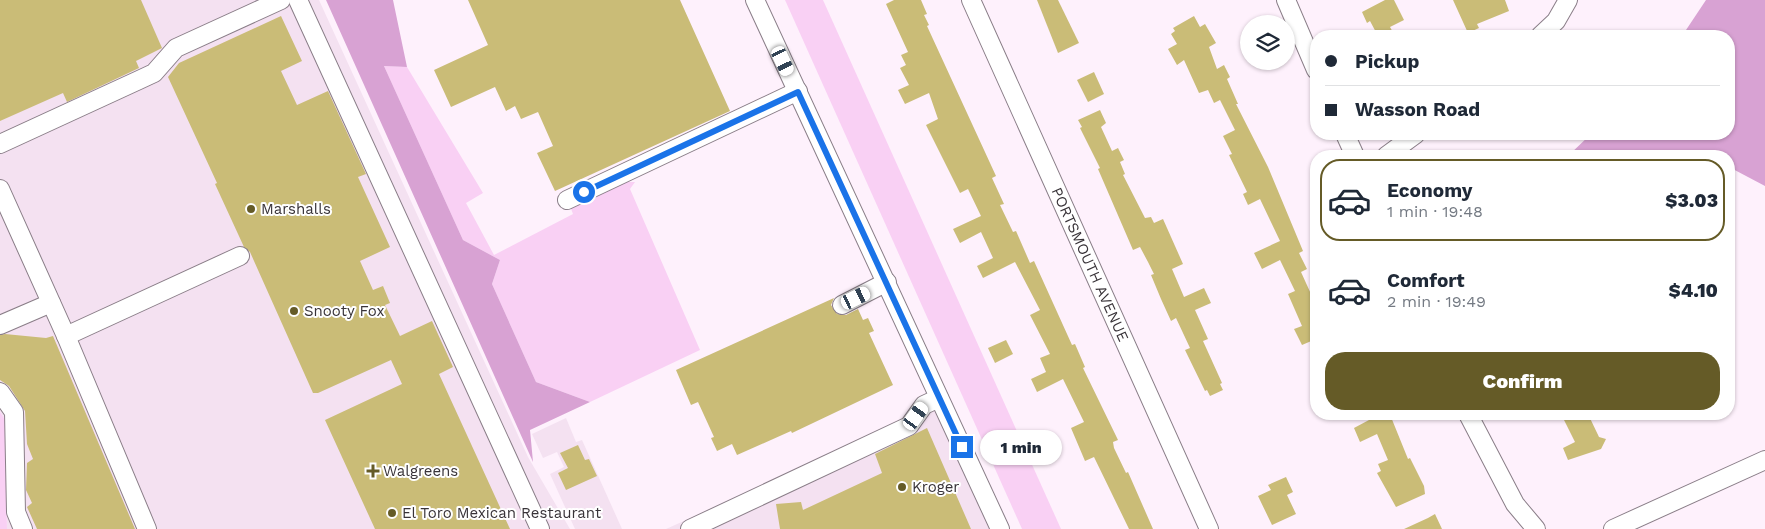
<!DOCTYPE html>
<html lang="en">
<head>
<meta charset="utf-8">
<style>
  :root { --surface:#fff; --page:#f2f2f3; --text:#1f2937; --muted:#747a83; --line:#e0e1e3; --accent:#655b27 }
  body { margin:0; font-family:"Work Sans",sans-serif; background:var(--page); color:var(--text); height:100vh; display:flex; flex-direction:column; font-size:19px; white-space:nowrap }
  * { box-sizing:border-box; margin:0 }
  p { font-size:16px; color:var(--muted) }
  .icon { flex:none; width:28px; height:28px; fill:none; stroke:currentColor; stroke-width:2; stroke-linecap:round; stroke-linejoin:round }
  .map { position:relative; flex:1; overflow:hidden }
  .side { position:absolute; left:1310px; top:150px; width:425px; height:270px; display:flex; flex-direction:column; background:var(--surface); border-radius:20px; box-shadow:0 1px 4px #0004 }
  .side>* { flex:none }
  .top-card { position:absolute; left:1310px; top:30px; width:425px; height:110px; border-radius:20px; box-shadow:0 1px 4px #0004; display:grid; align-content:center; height:110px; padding:0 15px; background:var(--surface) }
  .buttons { position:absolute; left:1240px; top:15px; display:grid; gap:10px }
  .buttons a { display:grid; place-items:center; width:55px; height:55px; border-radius:50%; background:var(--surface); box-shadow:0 1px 4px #0004; font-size:25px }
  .end { position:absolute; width:22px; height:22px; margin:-11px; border:6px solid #1a73e8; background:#fff; box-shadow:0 0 0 2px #fff }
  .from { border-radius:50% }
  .bubble { position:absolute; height:35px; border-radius:18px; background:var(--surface); box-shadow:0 1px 4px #0004; font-size:16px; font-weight:800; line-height:35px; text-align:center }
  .car { position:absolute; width:15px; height:30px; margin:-15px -8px; border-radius:6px; box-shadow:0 0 4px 1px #0007; background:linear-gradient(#fff 24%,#345 0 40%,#fff 0 76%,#345 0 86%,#fff 0) }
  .top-card b { display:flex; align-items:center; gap:18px; height:48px; font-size:19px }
  .top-card b+b { border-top:1px solid var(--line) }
  .top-card i { width:12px; height:12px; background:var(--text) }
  ul { padding:9px 0 0; list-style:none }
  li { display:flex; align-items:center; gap:15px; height:82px; margin:0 10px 8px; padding:0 5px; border:2px solid transparent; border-radius:20px }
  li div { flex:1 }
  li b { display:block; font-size:19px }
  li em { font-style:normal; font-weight:800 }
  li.current { border-color:var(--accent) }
  li>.icon { width:45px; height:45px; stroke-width:1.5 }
  .action { display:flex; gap:10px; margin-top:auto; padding:10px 15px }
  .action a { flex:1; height:58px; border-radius:20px; background:var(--accent); color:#fff; font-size:20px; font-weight:800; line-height:58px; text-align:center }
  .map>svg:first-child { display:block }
  .built { fill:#f4e1f1 }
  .green { fill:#f9d0f4 }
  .forest { fill:#d8a2d3 }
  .building { fill:#cabc77 }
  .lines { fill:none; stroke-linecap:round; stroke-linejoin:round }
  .minor-casing { stroke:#8a7e88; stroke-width:20 }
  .minor { stroke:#fff; stroke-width:18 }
  .route { stroke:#1a73e8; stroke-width:6 }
  .poi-dot { fill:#655b27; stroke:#fff; stroke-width:2 }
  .labels { text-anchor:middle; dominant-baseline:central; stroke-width:4; stroke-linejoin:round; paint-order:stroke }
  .poi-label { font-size:15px; fill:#383338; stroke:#fff; text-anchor:start }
  .street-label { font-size:15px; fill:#383338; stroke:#fff }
</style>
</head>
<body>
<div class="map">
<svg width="1765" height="529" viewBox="0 0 1765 529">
  <rect width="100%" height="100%" fill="#fef1fc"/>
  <!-- built -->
  <g class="built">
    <path d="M0,0h319l209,457 42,72h-563l-2,-109 -5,-8z"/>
    <path d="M939,398l61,131h-334l236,-106z"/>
    <path d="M566,418l10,24 6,-2 40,89h-47l-25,-55 14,-7 -7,-15 -14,6 -11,-24z"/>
  </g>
  <!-- green -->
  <g class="green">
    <path d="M785,0h38l238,529h-39z"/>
    <path d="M384,66l23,1 76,126 -17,10 28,52 79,-41 -3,-8 57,-24h8l-5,7 70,161 -110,52 -54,-20 -44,-98 8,-24 -37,-20z"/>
    <path d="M0,412l5,8 2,109h-7z"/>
  </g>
  <!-- forest -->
  <g class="forest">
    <path d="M326,0h67l14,67 -23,-1 79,174 37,20 -8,24 44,98 54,20 -60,28 3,32z"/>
    <path d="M1706,0h59v186l-36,-19v-11h-161l23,-22h138v-98h-47z"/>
  </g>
  <!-- building -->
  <g class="building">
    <path d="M0,0h141l21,48 -26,13 3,7 -72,34 -4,-9 -63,28z"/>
    <path d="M468,0h212l50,111 -175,80 -18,-38 16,-7 -15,-34 -17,7 -6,-13 -9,5 -11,-24 -44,20 -17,-37 54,-25z"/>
    <path d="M894,0h27l6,14 -3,1 5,10 -2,1 69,150 -4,2 12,26 -4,1 13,27 3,-1 14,32 4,-2 38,84 3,-1 10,23 -2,1 35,72 -5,2 1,6 12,25 2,-1 25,57h-24l-35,-72 -9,4 -14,-33 13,-6 -21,-43 -26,13 -6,-13 15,-7 -6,-14 10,-4 -20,-39 10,-5 -25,-48 -32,16 -6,-12 16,-8 -12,-26 -21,11 -7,-14 28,-13 -13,-27 -8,4 -34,-68 12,-6 -9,-26 -24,11 -7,-14 11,-5 -9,-17 6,-3 -5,-10 7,-3 -22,-48z"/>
    <path d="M1037,0h21l21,43 -21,10z"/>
    <path d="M1385,0h9l10,20 -14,7 5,9h-17l-8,-15 -3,2 -5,-11z"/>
    <path d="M1453,0h52l4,11 -32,13 2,4 -11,5z"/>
    <path d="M281,16l21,45 -21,10 16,34 31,-14 38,83 -8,3 32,70 -30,14 13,29 10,-4 7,17 -5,2 15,31 32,-15 21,46 -14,7 71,155h-135l-50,-109 77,-36 -11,-24 -73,33h-5l-63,-141 -6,-5 -29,-63 2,-1 -49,-106 11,-14z"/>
    <path d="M1194,16l6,11 5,-3 11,19 -7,4 8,22 7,-4 6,12 -3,2 11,25h-2l32,63 35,84 -4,2 8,16 -6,3 15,33v34l-14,6 -8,-16 8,-3 -14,-32 7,-3 -15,-31 -18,9 -8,-16 26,-12 -20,-42 -12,6 -5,-11 4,-2 -18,-37 3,-1 -9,-18 12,-6 -15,-30 -6,3 -6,-13 -9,3 -15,-33 -7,5 -9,-16 9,-5 -6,-10 4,-3 -2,-3z"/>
    <path d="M1094,72l10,22 -16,8 -11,-22z"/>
    <path d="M1100,110l6,13 -5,4 11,24 6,-3 6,12 -4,2 5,12 -2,1 22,43 6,-1 3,6 9,-4 20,45 -11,5 12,28 20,-9 7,15 -16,7 13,29 -5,2 19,42 -2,1 3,6 -13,6 -3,-6 -2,1 -20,-41 5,-2 -14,-30 -5,3 -10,-22 -10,-24 3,-1 -6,-12 -8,-15 -7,3 -35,-81 2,-1 -20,-40 2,-1 -4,-7z"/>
    <path d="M834,298l-3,7 6,9 9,1 12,-6 5,11 5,-2 6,13 -5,2 24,52 -101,48 -1,-2 -54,24 -5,-11 -15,7 -6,-13 3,-1 -16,-35 -7,3 -15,-35z"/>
    <path d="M5,334l41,4 7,-2 82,193h-98l-10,-22 5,-4 -6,-13 1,-27 6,-4 -6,-15 -2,-33 -16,-25 -9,-6v-45z"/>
    <path d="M1006,340l7,14 -18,9 -7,-15z"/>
    <path d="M1366,414h22l3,3 17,42 2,-1 14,28 1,8 -29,13 -19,-34 4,-2 -3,-7 10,-4 -11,-26 -17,8 -6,-14 15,-8z"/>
    <path d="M1561,414h27l11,23 7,2 -5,10 -33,11 -5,-12 12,-6z"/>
    <path d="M927,428l44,101h-191l-4,-25 25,-2 2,8 79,-37 -7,-19z"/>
    <path d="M578,445l7,15 4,-1 8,17 -31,14 -8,-17 10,-5 -8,-15z"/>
    <path d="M1286,477l7,15 -6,3 9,19 -24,11 -14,-29 13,-6 -3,-5z"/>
    <path d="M1435,514l7,15h-38l24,-11z"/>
  </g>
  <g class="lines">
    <!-- minor casing -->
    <g class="minor-casing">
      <g id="minor">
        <path d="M298,0l242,529"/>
        <path d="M755,0l245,529"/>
        <path id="s1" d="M971,0l238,529"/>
        <path d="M1286,0l30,70"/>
        <path d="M1540,36l16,-15 12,-21"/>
        <path d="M1345,134l10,22"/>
        <path d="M0,144l139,-64 15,-7 22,-25 105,-48"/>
        <path d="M1386,156l30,-22"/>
        <path d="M0,189l66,147 81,193"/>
        <path d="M567,200l231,-109"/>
        <path d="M842,305l45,-23"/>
        <path d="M0,325l51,-22"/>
        <path d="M66,336l174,-80"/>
        <path d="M0,392l14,20 2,100 7,17"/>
        <path d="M1468,414l47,90 21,25"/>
        <path d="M690,529l219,-103 15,-21 15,-7"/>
        <path d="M1613,529l152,-69"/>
      </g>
    </g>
    <!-- minor -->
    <use href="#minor" class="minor"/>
  </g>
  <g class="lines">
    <!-- route -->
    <path class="route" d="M584,192l214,-100 164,355"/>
  </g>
  <!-- markers -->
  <g class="poi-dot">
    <circle cx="251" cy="209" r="5"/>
    <circle cx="294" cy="311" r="5"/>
    <path d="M370.5 463.5h5v5h5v5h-5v5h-5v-5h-5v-5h5z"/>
    <circle cx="902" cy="487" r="5"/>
    <circle cx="392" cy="513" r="5"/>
  </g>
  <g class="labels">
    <!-- poi labels -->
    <g class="poi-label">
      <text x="261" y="209">Marshalls</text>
      <text x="304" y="311">Snooty Fox</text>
      <text x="383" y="471">Walgreens</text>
      <text x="912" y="487">Kroger</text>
      <text x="402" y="513">El Toro Mexican Restaurant</text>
    </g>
    <!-- street labels -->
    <g class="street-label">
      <text stroke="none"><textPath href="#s1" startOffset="290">PORTSMOUTH AVENUE</textPath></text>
    </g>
  </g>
</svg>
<div class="buttons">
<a><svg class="icon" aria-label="layers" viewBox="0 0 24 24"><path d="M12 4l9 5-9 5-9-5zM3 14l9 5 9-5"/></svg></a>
</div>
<i class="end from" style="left:584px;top:192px"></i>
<i class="end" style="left:962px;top:447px"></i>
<div class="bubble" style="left:980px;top:430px;width:82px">1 min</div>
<i class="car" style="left:783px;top:61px;rotate:155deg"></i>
<i class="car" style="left:856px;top:298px;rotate:64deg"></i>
<i class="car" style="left:916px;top:416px;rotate:36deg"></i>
<div class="top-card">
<b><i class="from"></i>Pickup</b>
<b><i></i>Wasson Road</b>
</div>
<section class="side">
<ul>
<li class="current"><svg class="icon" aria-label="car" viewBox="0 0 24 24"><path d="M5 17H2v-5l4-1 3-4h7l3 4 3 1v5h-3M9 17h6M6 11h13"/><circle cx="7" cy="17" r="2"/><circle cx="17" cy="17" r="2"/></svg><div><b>Economy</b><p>1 min · 19:48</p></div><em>$3.03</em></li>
<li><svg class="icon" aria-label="car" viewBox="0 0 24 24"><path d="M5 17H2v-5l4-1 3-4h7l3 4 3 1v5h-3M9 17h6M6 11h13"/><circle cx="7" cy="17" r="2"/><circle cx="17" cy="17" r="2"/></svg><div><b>Comfort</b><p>2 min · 19:49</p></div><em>$4.10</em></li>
</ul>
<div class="action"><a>Confirm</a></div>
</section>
</div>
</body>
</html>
